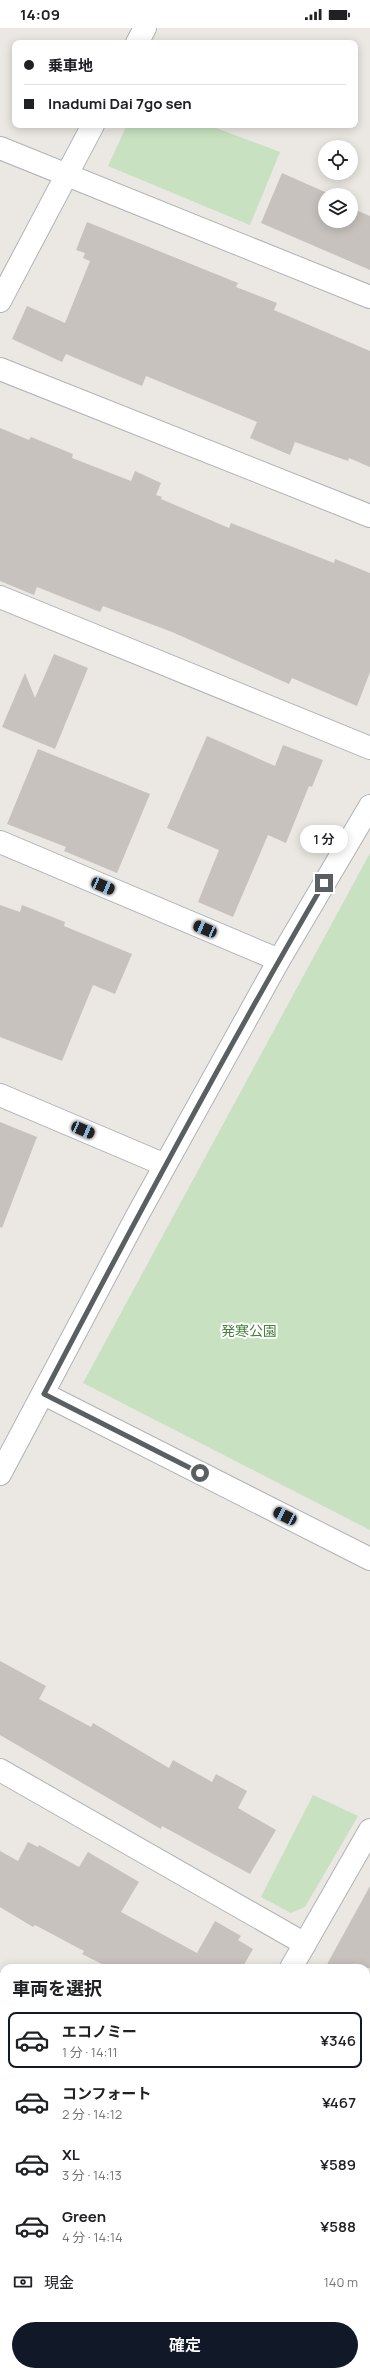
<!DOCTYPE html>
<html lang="ja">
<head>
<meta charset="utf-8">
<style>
  :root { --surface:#fff; --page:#f6f6f6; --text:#202124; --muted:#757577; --line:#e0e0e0; --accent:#111827 }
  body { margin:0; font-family:Manrope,"Noto Sans JP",sans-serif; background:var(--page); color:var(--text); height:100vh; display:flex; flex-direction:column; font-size:15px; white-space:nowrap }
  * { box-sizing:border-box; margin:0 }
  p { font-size:13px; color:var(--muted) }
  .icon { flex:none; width:22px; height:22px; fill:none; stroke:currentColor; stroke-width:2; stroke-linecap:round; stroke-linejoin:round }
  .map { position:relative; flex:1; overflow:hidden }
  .panel { position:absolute; left:0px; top:1936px; width:370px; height:412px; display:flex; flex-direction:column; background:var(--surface); border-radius:12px 12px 0 0; box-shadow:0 2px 10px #0003 }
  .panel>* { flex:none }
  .hud { position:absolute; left:12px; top:12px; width:346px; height:88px; border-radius:8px; box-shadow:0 2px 10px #0003; display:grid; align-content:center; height:88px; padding:0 12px; background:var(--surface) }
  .controls { position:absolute; left:318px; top:112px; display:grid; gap:8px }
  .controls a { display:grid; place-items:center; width:40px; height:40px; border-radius:50%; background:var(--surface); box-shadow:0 2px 10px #0003; font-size:20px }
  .end { position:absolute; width:18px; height:18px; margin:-9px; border:5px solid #5a5f61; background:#fff; box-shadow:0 0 0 2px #fff }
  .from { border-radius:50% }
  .bubble { position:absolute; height:28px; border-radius:14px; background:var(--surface); box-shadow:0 2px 10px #0003; font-size:13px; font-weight:600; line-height:28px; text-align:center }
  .car { position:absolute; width:12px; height:24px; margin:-12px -6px; border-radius:5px; box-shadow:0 0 3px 1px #0007; background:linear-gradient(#222 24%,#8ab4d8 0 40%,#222 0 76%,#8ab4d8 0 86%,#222 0) }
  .hud b { display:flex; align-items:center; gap:14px; height:38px; font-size:15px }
  .hud b+b { border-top:1px solid var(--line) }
  .hud i { width:10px; height:10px; background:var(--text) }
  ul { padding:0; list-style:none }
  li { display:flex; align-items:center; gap:12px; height:56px; margin:0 8px 6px; padding:0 4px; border:2px solid transparent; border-radius:8px }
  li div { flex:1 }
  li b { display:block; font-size:15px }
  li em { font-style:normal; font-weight:600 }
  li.on { border-color:var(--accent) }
  li>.icon { width:36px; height:36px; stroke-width:1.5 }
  h2 { padding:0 12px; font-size:18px; line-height:48px }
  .pay { display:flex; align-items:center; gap:10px; height:44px; padding:0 12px; font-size:15px }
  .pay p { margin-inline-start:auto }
  .cta { display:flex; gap:8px; margin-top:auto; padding:8px 12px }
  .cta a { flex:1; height:46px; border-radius:24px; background:var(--accent); color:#fff; font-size:16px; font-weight:600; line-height:46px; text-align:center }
  .status { display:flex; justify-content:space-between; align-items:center; height:28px; padding:0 20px; background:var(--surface); direction:ltr }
  .status svg { height:11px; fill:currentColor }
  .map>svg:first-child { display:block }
  .green { fill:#c7e1c1 }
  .building { fill:#c7c2be }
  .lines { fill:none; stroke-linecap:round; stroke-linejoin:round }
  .minor-casing { stroke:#afb3b6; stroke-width:24 }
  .tertiary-casing { stroke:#afb3b6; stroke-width:24 }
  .minor { stroke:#fff; stroke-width:22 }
  .tertiary { stroke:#fff; stroke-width:22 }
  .route { stroke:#5a5f61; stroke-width:5 }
  .labels { text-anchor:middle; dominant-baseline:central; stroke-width:4; stroke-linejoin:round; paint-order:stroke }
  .park-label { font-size:14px; fill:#477e3d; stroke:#fff }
</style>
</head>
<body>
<div class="status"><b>14:09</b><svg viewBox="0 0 49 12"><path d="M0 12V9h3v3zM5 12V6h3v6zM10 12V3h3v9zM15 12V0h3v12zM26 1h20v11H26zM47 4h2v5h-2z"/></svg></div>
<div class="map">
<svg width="370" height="2348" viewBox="0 0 370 2348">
  <rect width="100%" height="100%" fill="#ebe7e2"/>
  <!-- green -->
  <g class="green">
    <path d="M127,97h81l72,27 -30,73 -142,-59z"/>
    <path d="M370,825v677l-287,-147z"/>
    <path d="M313,1767l45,21 -53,91 -14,6 -30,-16z"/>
    <path d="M0,2275l4,2v67h44l-2,4h-46z"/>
  </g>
  <!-- building -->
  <g class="building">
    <path d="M282,145l43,19v29h26v-13l19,8v54l-109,-47z"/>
    <path d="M87,194l151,61 -2,4 41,16 -3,7 96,41v116l-21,-9 -1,3 -53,-19 -5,13 -40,-17 7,-16 -111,-46 -4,10 -76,-32 -4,8 -50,-23 15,-33 38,17 25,-62 -7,-3 2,-5 -9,-3z"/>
    <path d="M0,400l29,12 2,-3 42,17 -1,4 59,23 4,-10 26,12 -5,12 6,2 -1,2 68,29 2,-5 103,40 1,-4 35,14v99l-13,34 -65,-28 -3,6 -117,-52 -69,-26 -3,6 -63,-25 -3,8 -34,-14z"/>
    <path d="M54,626l34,14 -33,81 -53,-22 23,-54 10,25z"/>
    <path d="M207,708l68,30 8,-21 40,15 -11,27 -3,-1 -23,57 -18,-8 -35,82 -35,-15 21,-52 -52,-22z"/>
    <path d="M38,721l112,45 -33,79 -53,-22 2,-4 -59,-23z"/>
    <path d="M0,877l20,7 2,-7 43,17 -1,4 68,28 -17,40 -22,-9 -31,76 -62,-24z"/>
    <path d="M0,1094l37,15 -35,91 -2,-1z"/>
    <path d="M0,1633l46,25 -7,13 52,28 2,-4 76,45 4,-8 39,22 4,-8 31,17 -9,17 38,22 -26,44 -88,-48 -1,3 -161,-94z"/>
    <path d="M28,1814l10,5 1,-2 40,22 9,-15 51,30 -18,30 76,41 18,-32 26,15 -3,4 15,9 -11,19h-132l-28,-14 2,-3 -49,-26 -2,2 -33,-20v-56l18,10z"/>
    <path d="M370,1858v82h-45z"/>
  </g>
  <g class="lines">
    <!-- minor casing -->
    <g class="minor-casing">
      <g id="minor">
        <path d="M137,15l8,-15"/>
        <path d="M0,120l370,149"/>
        <path d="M0,273l93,-176"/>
        <path d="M0,341l370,147"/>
        <path d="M0,569l370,151"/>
        <path d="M0,814l279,118"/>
        <path d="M0,1067l165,70"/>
        <path d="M44,1366l326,165"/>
        <path d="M0,1742l305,174"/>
        <path d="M291,1940l79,-138"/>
        <path d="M0,2165l4,2"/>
        <path d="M366,2230l4,-7"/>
        <path d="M316,2344l7,4"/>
        <path d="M65,2348l2,-4"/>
        <path d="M298,2348l3,-4"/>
      </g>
    </g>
    <!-- tertiary casing -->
    <g class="tertiary-casing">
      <path id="tertiary" d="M0,1446l137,-258 142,-256 91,-154"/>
    </g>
    <!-- minor -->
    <use href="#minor" class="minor"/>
    <!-- tertiary -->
    <use href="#tertiary" class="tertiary"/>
  </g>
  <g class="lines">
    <!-- route -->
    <path class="route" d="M200,1445l-156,-79c90,-172 182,-344 280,-511"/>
  </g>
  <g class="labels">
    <!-- park labels -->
    <g class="park-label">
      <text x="249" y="1302">発寒公園</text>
    </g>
  </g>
</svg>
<div class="controls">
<a><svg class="icon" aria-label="locate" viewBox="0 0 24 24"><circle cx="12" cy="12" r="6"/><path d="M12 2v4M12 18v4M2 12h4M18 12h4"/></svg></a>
<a><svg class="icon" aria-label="layers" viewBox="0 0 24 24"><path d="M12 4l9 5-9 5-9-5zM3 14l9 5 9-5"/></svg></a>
</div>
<i class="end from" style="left:200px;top:1445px"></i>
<i class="end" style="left:324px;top:855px"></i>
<div class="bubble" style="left:300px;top:797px;width:48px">1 分</div>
<i class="car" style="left:103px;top:858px;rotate:113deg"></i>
<i class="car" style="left:205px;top:901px;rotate:293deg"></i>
<i class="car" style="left:83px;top:1102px;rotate:113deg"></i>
<i class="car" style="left:285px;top:1488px;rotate:297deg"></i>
<div class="hud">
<b><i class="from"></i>乗車地</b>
<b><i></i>Inadumi Dai 7go sen</b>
</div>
<section class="panel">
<h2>車両を選択</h2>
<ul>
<li class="on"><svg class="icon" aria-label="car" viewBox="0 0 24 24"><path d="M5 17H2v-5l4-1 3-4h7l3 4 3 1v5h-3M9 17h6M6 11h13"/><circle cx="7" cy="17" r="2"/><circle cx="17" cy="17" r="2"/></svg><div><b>エコノミー</b><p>1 分 · 14:11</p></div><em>¥346</em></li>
<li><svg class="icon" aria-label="car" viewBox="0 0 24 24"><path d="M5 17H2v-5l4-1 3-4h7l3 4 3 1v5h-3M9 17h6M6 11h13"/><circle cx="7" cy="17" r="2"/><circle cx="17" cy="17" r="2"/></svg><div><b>コンフォート</b><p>2 分 · 14:12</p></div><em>¥467</em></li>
<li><svg class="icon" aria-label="car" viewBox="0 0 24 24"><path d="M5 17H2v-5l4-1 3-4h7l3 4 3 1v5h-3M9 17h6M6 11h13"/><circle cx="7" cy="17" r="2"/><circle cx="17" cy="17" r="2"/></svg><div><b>XL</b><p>3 分 · 14:13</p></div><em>¥589</em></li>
<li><svg class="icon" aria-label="car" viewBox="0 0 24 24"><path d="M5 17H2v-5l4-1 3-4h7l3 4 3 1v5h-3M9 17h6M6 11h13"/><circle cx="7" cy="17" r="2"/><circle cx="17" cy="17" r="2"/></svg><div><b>Green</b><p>4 分 · 14:14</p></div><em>¥588</em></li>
</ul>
<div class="pay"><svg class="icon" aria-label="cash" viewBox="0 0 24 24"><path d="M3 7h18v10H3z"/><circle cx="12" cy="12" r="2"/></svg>現金<p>140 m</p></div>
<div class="cta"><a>確定</a></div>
</section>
</div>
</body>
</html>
